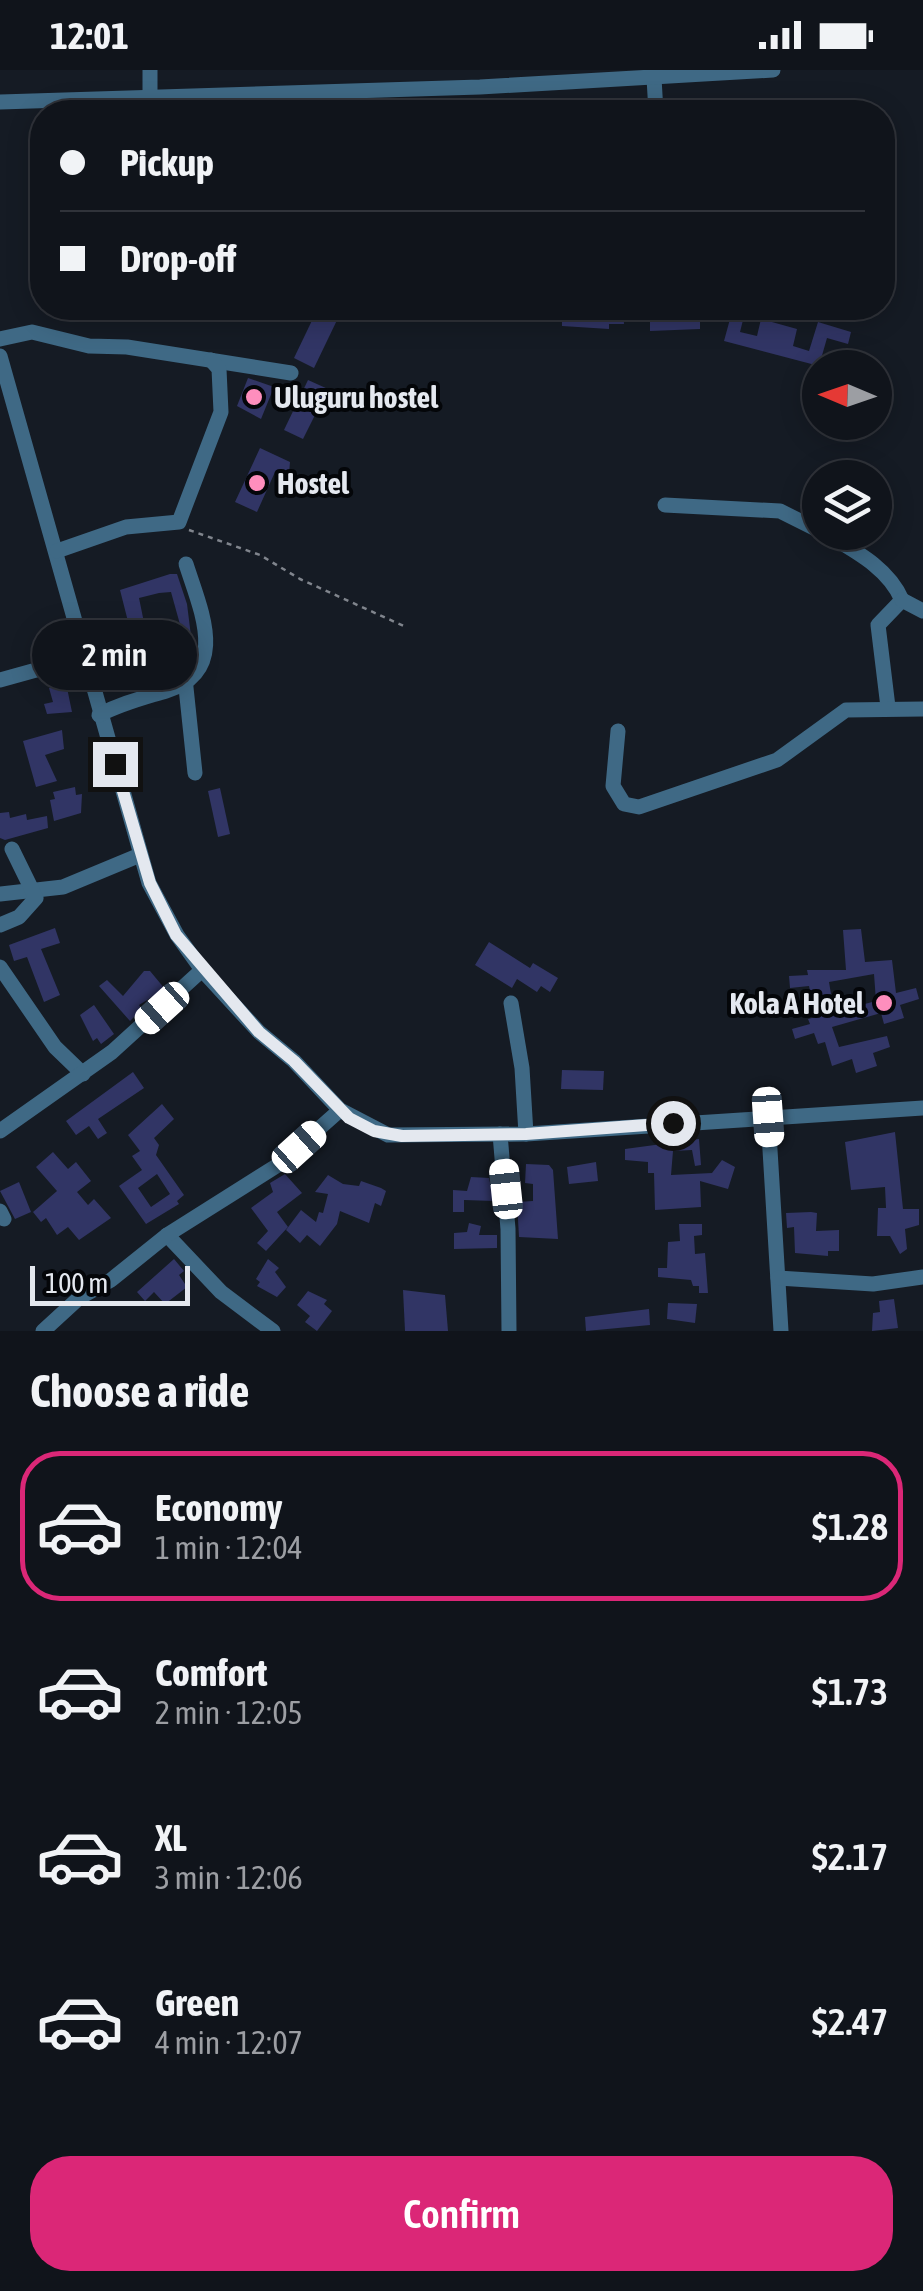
<!DOCTYPE html>
<html lang="en">
<head>
<meta charset="utf-8">
<style>
  :root { --surface:#10141b; --page:#191d24; --text:#f1f3f6; --muted:#9c9ea3; --line:#30333a; --accent:#db2777 }
  body { margin:0; font-family:"Asap Condensed",sans-serif; background:var(--page); color:var(--text); height:100vh; display:flex; flex-direction:column; font-size:38px; white-space:nowrap }
  * { box-sizing:border-box; margin:0 }
  p { font-size:32px; color:var(--muted) }
  .icon { flex:none; width:55px; height:55px; fill:none; stroke:currentColor; stroke-width:2; stroke-linecap:round; stroke-linejoin:round }
  .map { position:relative; height:1261px; overflow:hidden }
  .drawer { display:flex; flex-direction:column; background:var(--surface); flex:1 }
  .drawer>* { flex:none }
  .banner { position:absolute; left:30px; top:30px; width:865px; height:220px; border-radius:40px; box-shadow:0 5px 25px #0003,0 0 0 2px var(--line); display:grid; align-content:center; height:220px; padding:0 30px; background:var(--surface) }
  .needle { width:65px; rotate:272deg }
  .controls { position:absolute; left:802px; top:280px; display:grid; gap:20px }
  .controls a { display:grid; place-items:center; width:90px; height:90px; border-radius:50%; background:var(--surface); box-shadow:0 5px 25px #0003,0 0 0 2px var(--line); font-size:50px }
  .scale { position:absolute; left:30px; bottom:25px; width:160px; box-sizing:border-box; padding-left:10px; border:5px solid #e4e8ef; border-top:0; font-size:28px; line-height:35px; white-space:nowrap; color:#e4e8ef; -webkit-text-stroke:8px #040609; paint-order:stroke }
  .end { position:absolute; width:45px; height:45px; margin:-22px; border:12px solid #e4e8ef; background:#111; box-shadow:0 0 0 5px #111 }
  .from { border-radius:50% }
  .bubble { position:absolute; height:70px; border-radius:35px; background:var(--surface); box-shadow:0 5px 25px #0003,0 0 0 2px var(--line); font-size:32px; font-weight:600; line-height:70px; text-align:center }
  .car { position:absolute; width:30px; height:60px; margin:-30px -15px; border-radius:12px; box-shadow:0 0 8px 2px #0007; background:linear-gradient(#fff 24%,#345 0 40%,#fff 0 76%,#345 0 86%,#fff 0) }
  .banner b { display:flex; align-items:center; gap:35px; height:95px; font-size:38px }
  .banner b+b { border-top:2px solid var(--line) }
  .banner i { width:25px; height:25px; background:var(--text) }
  ul { padding:0; list-style:none }
  li { display:flex; align-items:center; gap:30px; height:150px; margin:0 20px 15px; padding:0 10px; border:5px solid transparent; border-radius:40px }
  li div { flex:1 }
  li b { display:block; font-size:38px }
  li em { font-style:normal; font-weight:600 }
  li.selected { border-color:var(--accent) }
  li>.icon { width:90px; height:90px; stroke-width:1.5 }
  h2 { padding:0 30px; font-size:45px; line-height:120px }
  .cta { display:flex; gap:20px; margin-top:auto; padding:20px 30px }
  .cta a { flex:1; height:115px; border-radius:40px; background:var(--accent); color:#fff; font-size:40px; font-weight:600; line-height:115px; text-align:center }
  .status { display:flex; justify-content:space-between; align-items:center; height:70px; padding:0 50px; background:var(--surface); direction:ltr }
  .status svg { height:28px; fill:currentColor }
  .map>svg:first-child { display:block }
  .building { fill:#313565; fill-rule:evenodd }
  .lines { fill:none; stroke-linecap:round; stroke-linejoin:round }
  .path { stroke:#80858d; stroke-width:2.5; stroke-dasharray:5 5; stroke-linecap:butt }
  .minor { stroke:#3f6985; stroke-width:15 }
  .route { stroke:#e4e8ef; stroke-width:12 }
  .poi-dot { fill:#fe8ebd; stroke:#040609; stroke-width:4 }
  .labels { text-anchor:middle; dominant-baseline:central; stroke-width:8; stroke-linejoin:round; paint-order:stroke }
  .poi-label { font-size:30px; font-weight:bold; fill:#e4e8ef; stroke:#040609; text-anchor:start }
</style>
</head>
<body>
<div class="status"><b>12:01</b><svg viewBox="0 0 49 12"><path d="M0 12V9h3v3zM5 12V6h3v6zM10 12V3h3v9zM15 12V0h3v12zM26 1h20v11H26zM47 4h2v5h-2z"/></svg></div>
<div class="map">
<svg width="923" height="1261" viewBox="0 0 923 1261">
  <rect width="100%" height="100%" fill="#151b24"/>
  <!-- building -->
  <g class="building">
    <path d="M318,238l21,8 -25,52 -20,-10z"/>
    <path d="M623,238l1,16h-15v5l-47,-3v-17z"/>
    <path d="M733,238h13l-6,24 17,4 4,-17 36,10 -4,17 16,5 9,-29 33,10 -3,12 -21,-6 -8,28 -95,-25z"/>
    <path d="M700,248v11l-50,2v-11z"/>
    <path d="M248,308l26,9 -13,32 -24,-13z"/>
    <path d="M308,310l20,9 -25,50 -19,-9z"/>
    <path d="M260,378l30,14 -1,12 -14,-2 -18,40 -22,-10z"/>
    <path d="M170,504h7l10,30 6,48 -9,9 -14,-31 11,-2 -10,-36 -12,1 -20,5 9,44 -10,19 -18,-71z"/>
    <path d="M66,613l6,29 -25,2 -3,-10 9,-2 -4,-14z"/>
    <path d="M62,660l2,19 -19,6 12,26 -21,6 -13,-46z"/>
    <path d="M75,717l1,8 6,-1 -1,19 -27,8 -4,-21 5,-1 -2,-7z"/>
    <path d="M220,718l10,46 -12,3 -10,-46z"/>
    <path d="M9,742l1,6 16,-4 1,6 20,-4 1,12 -43,12 -5,-2v-25z"/>
    <path d="M55,858l5,15 -19,6 19,46 -16,7 -17,-45 -13,4 -5,-16z"/>
    <path d="M861,859l4,33 27,-2 4,33 20,-5 3,11 -19,6 4,13 -20,6 -3,-11 -49,14 7,20 48,-11 3,11 -17,6 4,13 -21,7 -4,-14 -20,7 -7,-24 -7,2 -4,-11 -19,6 -3,-10 18,-5 -2,-5 68,-18 -2,-27 -45,8 2,12 -20,2 -2,-10 -19,2 -1,-12 19,-1 -1,-5h39l-3,-40z"/>
    <path d="M489,872l41,26 3,-5 25,15 -8,14 -9,-6 -4,6 -20,-13 -5,9 -37,-23z"/>
    <path d="M144,901h6l15,18 -26,16 3,4 -12,12 -31,-35 8,-6 16,16z"/>
    <path d="M94,935l20,29 -13,10 -4,-6 -4,3 -13,-26z"/>
    <path d="M562,1000l42,1 -1,19 -42,-1z"/>
    <path d="M133,1002l11,16 -46,31 9,14 -9,6 -9,-13 -13,9 -10,-14z"/>
    <path d="M162,1034l12,15 -20,19 5,7 -3,10 28,40 -7,6 2,3 -33,20 -27,-38 23,-16 -10,-14 8,-5 -12,-16zM157,1104l13,20 -19,13 -13,-19z"/>
    <path d="M895,1062l8,77h16v16l-14,4 2,20 -7,5 -10,-18h-13l1,-28h8l-1,-21 -34,3 -6,-48z"/>
    <path d="M699,1069l2,26 -6,1 -3,-16 -19,1 -2,24 41,-2 10,-13 13,7 -7,22 -28,-8 1,26 -46,3 -1,-37h-6v-11l-23,-2v-11z"/>
    <path d="M53,1082l15,17 8,-7 15,19 -14,11 11,13 6,-6 17,19 -32,22 -11,-13 -11,8 -11,-17 -5,4 -8,-10 24,-21 -21,-24z"/>
    <path d="M596,1092l2,19 -29,3 -2,-17z"/>
    <path d="M526,1094l23,1 4,5 5,69 -39,-2 -2,-35 16,-1v-17l-8,-1z"/>
    <path d="M285,1104l17,19 -25,19 11,15 -22,24 -9,-8 11,-12 -17,-23 22,-16 -3,-9z"/>
    <path d="M328,1105l15,9 16,2 2,-5 20,7 5,3 -5,15 -6,-3 -6,20 -29,-12 -3,13 -17,22 -13,-11 -7,8 -14,-13 15,-20 15,12 3,-10 4,1 5,-19 -13,-2z"/>
    <path d="M471,1107l18,1 5,23 -30,-1v12h-11v-22l14,1z"/>
    <path d="M19,1112l12,30 -16,7 -15,-28z"/>
    <path d="M811,1142l6,1 -1,18 23,-1v21h-11v5l-33,-3 -1,-26 -7,1 -1,-15z"/>
    <path d="M469,1153l12,3 -2,9h18v13l-43,1v-16l13,-1z"/>
    <path d="M679,1154h23v11l-8,1 1,18 10,-1 3,40h-9v-7h-6l-2,-6 -33,-3v-9h9l1,-26 12,-1z"/>
    <path d="M174,1189l10,12 -5,4 8,12 -22,17 -11,-12 -9,9 -8,-9z"/>
    <path d="M268,1189l11,9 -4,4 11,15 -9,10 -20,-11 3,-4 -4,-3z"/>
    <path d="M403,1220l42,5 3,36h-43z"/>
    <path d="M308,1221l19,9 -3,4 8,7 -15,20 -12,-9 5,-6 -13,-11z"/>
    <path d="M894,1229l4,29 -26,3 1,-18 7,-1 -1,-11z"/>
    <path d="M668,1233l29,1 -2,19 -28,-4z"/>
    <path d="M649,1239l1,16 -64,6 -1,-14z"/>
  </g>
  <g class="lines">
    <!-- path -->
    <path class="path" d="M189,460l71,25 40,24 106,48"/>
    <!-- minor -->
    <g class="minor">
      <path d="M150,0v25"/>
      <path d="M654,8l2,34"/>
      <path d="M0,32l480,-15 293,-17"/>
      <path d="M0,269l32,-7 57,14 38,1 164,26"/>
      <path d="M0,286l149,527 28,52 25,35 57,62 35,29 46,49 48,25 138,-1 397,-26"/>
      <path d="M665,435l115,6 40,20"/>
      <path d="M823,462c30,18 65,35 79,68l-24,25 10,82"/>
      <path d="M57,481l69,-24 53,-5 42,-110 -2,-43 -8,-9"/>
      <path d="M902,530l21,11"/>
      <path d="M185,608l10,95"/>
      <path d="M0,610l83,-23"/>
      <path d="M99,645c23,-12 44,-17 67,-24 64,-20 35,-80 20,-127"/>
      <path d="M618,661l-5,55 11,18 15,3 138,-47 69,-50 77,-1"/>
      <path d="M0,824l63,-7 77,-32"/>
      <path d="M0,855l19,-8 17,-19 -24,-49"/>
      <path d="M0,897l55,80 28,27"/>
      <path d="M511,933l11,65 4,66"/>
      <path d="M768,1047l13,214"/>
      <path d="M0,1061l112,-79 90,-82"/>
      <path d="M500,1064l8,95 1,102"/>
      <path d="M0,1141l4,8"/>
      <path d="M167,1165l54,57 52,39"/>
      <path d="M778,1208l95,6 50,-7"/>
      <path d="M43,1261l36,-33 32,-18 56,-45 111,-70 62,-55"/>
    </g>
  </g>
  <g class="lines">
    <!-- route -->
    <path class="route" d="M115,694l35,119 26,52 83,97 35,29 55,57 25,13 28,5 124,-2 147,-11"/>
  </g>
  <!-- markers -->
  <g class="poi-dot">
    <circle cx="254" cy="327" r="10"/>
    <circle cx="257" cy="413" r="10"/>
    <circle cx="884" cy="933" r="10"/>
  </g>
  <g class="labels">
    <!-- poi labels -->
    <g class="poi-label">
      <text x="274" y="327">Uluguru hostel</text>
      <text x="277" y="413">Hostel</text>
      <text x="864" y="933" text-anchor="end">Kola A Hotel</text>
    </g>
  </g>
</svg>
<div class="controls">
<a><svg class="needle" viewBox="-14 -14 28 28"><path d="M0-13l5 13h-10z" fill="#e53935"/><path d="M0 13l5-13h-10z" fill="#9c9ea3"/></svg></a>
<a><svg class="icon" aria-label="layers" viewBox="0 0 24 24"><path d="M12 4l9 5-9 5-9-5zM3 14l9 5 9-5"/></svg></a>
</div>
<div class="scale">100 m</div>
<i class="end from" style="left:673px;top:1053px"></i>
<i class="end" style="left:115px;top:694px"></i>
<div class="bubble" style="left:32px;top:550px;width:165px">2 min</div>
<i class="car" style="left:162px;top:938px;rotate:228deg"></i>
<i class="car" style="left:768px;top:1047px;rotate:176deg"></i>
<i class="car" style="left:299px;top:1077px;rotate:48deg"></i>
<i class="car" style="left:506px;top:1119px;rotate:354deg"></i>
<div class="banner">
<b><i class="from"></i>Pickup</b>
<b><i></i>Drop-off</b>
</div>
</div>
<section class="drawer">
<h2>Choose a ride</h2>
<ul>
<li class="selected"><svg class="icon" aria-label="car" viewBox="0 0 24 24"><path d="M5 17H2v-5l4-1 3-4h7l3 4 3 1v5h-3M9 17h6M6 11h13"/><circle cx="7" cy="17" r="2"/><circle cx="17" cy="17" r="2"/></svg><div><b>Economy</b><p>1 min · 12:04</p></div><em>$1.28</em></li>
<li><svg class="icon" aria-label="car" viewBox="0 0 24 24"><path d="M5 17H2v-5l4-1 3-4h7l3 4 3 1v5h-3M9 17h6M6 11h13"/><circle cx="7" cy="17" r="2"/><circle cx="17" cy="17" r="2"/></svg><div><b>Comfort</b><p>2 min · 12:05</p></div><em>$1.73</em></li>
<li><svg class="icon" aria-label="car" viewBox="0 0 24 24"><path d="M5 17H2v-5l4-1 3-4h7l3 4 3 1v5h-3M9 17h6M6 11h13"/><circle cx="7" cy="17" r="2"/><circle cx="17" cy="17" r="2"/></svg><div><b>XL</b><p>3 min · 12:06</p></div><em>$2.17</em></li>
<li><svg class="icon" aria-label="car" viewBox="0 0 24 24"><path d="M5 17H2v-5l4-1 3-4h7l3 4 3 1v5h-3M9 17h6M6 11h13"/><circle cx="7" cy="17" r="2"/><circle cx="17" cy="17" r="2"/></svg><div><b>Green</b><p>4 min · 12:07</p></div><em>$2.47</em></li>
</ul>
<div class="cta"><a>Confirm</a></div>
</section>
</body>
</html>
